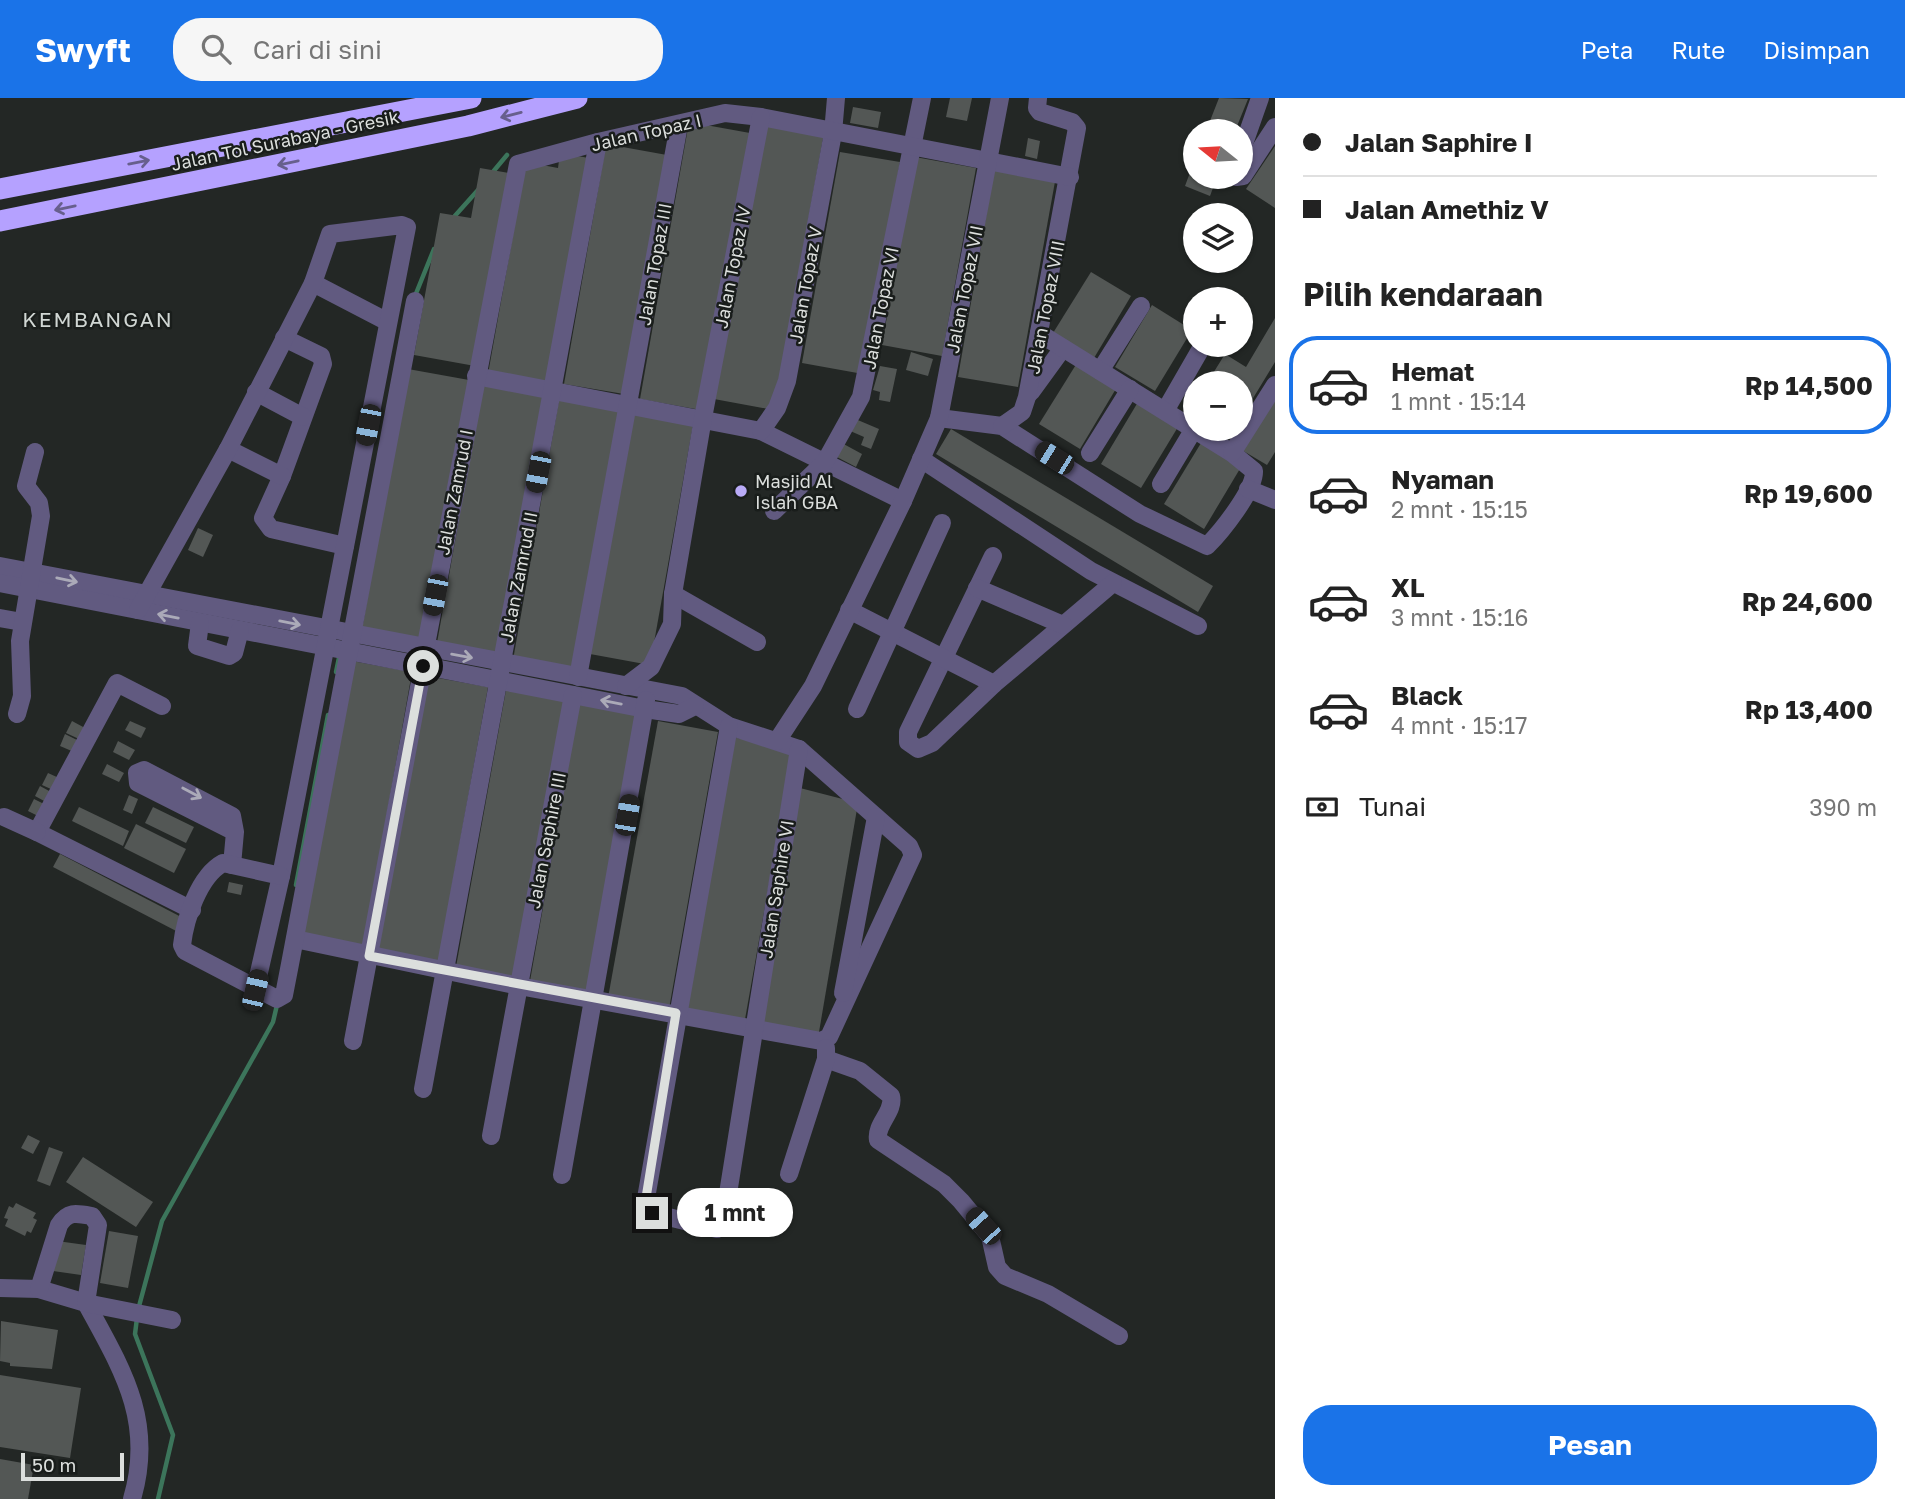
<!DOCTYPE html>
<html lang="id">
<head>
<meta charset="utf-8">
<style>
  :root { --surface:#fff; --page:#f6f6f6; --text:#222; --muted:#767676; --line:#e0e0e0; --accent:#1a73e8 }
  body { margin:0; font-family:"Golos Text",sans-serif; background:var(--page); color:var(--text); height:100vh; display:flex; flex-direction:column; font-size:26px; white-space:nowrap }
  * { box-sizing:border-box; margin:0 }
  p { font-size:23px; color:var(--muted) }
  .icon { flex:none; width:38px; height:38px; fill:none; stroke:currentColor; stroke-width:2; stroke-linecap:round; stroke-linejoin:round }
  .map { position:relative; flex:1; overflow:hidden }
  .drawer { display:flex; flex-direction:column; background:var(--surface); width:630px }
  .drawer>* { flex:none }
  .top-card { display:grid; align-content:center; height:154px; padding:0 28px; background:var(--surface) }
  .needle { width:46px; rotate:288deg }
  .fabs { position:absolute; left:1183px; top:21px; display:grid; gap:14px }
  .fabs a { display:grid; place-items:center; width:70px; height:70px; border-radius:50%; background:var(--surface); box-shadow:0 2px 5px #0004; font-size:35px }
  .scale { position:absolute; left:21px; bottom:18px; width:103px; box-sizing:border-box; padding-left:7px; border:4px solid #dcdfdd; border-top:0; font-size:19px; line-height:24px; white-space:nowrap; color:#dcdfdd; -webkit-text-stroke:5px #191d1b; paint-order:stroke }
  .end { position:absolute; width:32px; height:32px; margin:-16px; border:9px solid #dcdfdd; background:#111; box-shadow:0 0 0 4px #111 }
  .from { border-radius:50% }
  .bubble { position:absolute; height:49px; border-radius:24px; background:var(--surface); box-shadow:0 2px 5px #0004; font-size:23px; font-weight:700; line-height:49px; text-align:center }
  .car { position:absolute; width:21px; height:42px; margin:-21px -10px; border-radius:9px; box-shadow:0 0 5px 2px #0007; background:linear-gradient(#222 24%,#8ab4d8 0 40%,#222 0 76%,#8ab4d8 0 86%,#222 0) }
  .top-card b { display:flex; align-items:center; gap:24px; height:66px; font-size:26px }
  .top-card b+b { border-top:2px solid var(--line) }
  .top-card i { width:18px; height:18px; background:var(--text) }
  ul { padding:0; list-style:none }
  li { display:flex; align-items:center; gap:21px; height:98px; margin:0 14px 10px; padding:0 14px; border:4px solid transparent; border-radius:28px }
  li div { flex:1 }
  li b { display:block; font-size:26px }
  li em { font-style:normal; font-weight:700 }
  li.on { border-color:var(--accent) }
  li>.icon { width:63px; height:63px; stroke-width:1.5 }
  h2 { padding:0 28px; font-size:32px; line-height:84px }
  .pay { display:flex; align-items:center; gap:18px; height:77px; padding:0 28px; font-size:26px }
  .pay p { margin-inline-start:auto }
  .action { display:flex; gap:14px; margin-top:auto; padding:14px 28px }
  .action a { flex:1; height:80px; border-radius:28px; background:var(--accent); color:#fff; font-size:28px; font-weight:700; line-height:80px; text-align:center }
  header { display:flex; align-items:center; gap:42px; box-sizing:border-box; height:98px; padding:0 35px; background:var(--accent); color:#fff }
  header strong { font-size:33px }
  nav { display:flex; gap:38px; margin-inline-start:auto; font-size:24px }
  .search { width:490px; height:63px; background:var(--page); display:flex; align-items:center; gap:18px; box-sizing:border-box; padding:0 24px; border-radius:28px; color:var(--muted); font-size:26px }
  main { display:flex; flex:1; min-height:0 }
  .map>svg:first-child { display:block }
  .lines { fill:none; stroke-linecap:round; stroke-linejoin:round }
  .stream { stroke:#3c755b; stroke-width:4.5 }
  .building { fill:#535755 }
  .minor { stroke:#615a80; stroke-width:18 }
  .highway { stroke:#b5a1ff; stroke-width:21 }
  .oneway { stroke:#675f8d }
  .oneway2 { stroke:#abaab8 }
  .route { stroke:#dcdfdd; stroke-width:9 }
  .poi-dot { fill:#b9abf7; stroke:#191d1b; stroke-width:2.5 }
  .labels { text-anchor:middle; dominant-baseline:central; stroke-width:5; stroke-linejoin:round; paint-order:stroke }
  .street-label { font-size:18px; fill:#dcdfdd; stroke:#191d1b }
  .poi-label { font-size:18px; fill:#dcdfdd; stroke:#191d1b; text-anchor:start }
  .quarter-label { font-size:21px; letter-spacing:2px; fill:#d0d6d3; stroke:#191d1b }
</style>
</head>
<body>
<header>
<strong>Swyft</strong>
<div class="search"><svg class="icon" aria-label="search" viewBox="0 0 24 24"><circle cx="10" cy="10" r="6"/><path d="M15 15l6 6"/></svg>Cari di sini</div>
<nav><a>Peta</a><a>Rute</a><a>Disimpan</a></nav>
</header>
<main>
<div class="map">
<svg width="1275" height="1401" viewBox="0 0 1275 1401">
  <rect width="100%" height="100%" fill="#232725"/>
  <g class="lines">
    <!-- stream -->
    <g class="stream">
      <path d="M492,75l15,-18"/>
      <path d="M453,120l25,-28"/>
      <path d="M415,198l19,-47"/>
      <path d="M336,574l4,-19"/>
      <path d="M296,787l32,-170"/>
      <path d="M138,1212l24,-89 111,-199 4,-17"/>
      <path d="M137,1220l-2,16 38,101 -15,64"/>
    </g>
  </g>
  <!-- building -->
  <g class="building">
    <path d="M950,0h22l-5,23 -21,-4z"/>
    <path d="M1219,0l29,1 -13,32h-29z"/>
    <path d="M853,9l28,5 -3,16 -28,-5z"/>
    <path d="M689,24l61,11 -49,277 -61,-11z"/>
    <path d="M763,24l61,11 -50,277 -60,-11z"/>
    <path d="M1028,40l12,3 -3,18 -12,-3z"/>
    <path d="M606,46l61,11 -43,239 -60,-10z"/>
    <path d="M1275,48v62l-29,-19z"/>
    <path d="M840,54l60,10 -37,212 -61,-11z"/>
    <path d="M560,55l29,5 -40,226 -61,-10 38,-212 32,6z"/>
    <path d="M915,59l61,11 -34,188 -60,-11z"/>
    <path d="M1195,61v18h22l-7,19 -25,-10z"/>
    <path d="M995,67l61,11 -38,211 -60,-10z"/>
    <path d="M480,70l29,5 -34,193 -61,-11 26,-142 31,5z"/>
    <path d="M1091,174l40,24 -37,62 -41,-25z"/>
    <path d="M1152,207l40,25 -37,61 -40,-24z"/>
    <path d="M1275,220v44l-34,56v-35h-34l18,-29 21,13z"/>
    <path d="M911,254l22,7 -5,17 -22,-6z"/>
    <path d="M1077,265l40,24 -37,62 -41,-25z"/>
    <path d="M880,268l17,3 -7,33 -11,-2 1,-8 -7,-2z"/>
    <path d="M408,271l61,11 -46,259 -61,-10z"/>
    <path d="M483,286l61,10 -46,259 -61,-10z"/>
    <path d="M1275,293v61l-8,13 -27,-16z"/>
    <path d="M559,302l61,11 -46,259 -61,-10z"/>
    <path d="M1138,304l40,25 -37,61 -40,-24z"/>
    <path d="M1195,304v18l-8,-4z"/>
    <path d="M632,316l61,11 -43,240 -60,-11z"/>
    <path d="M853,320l26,11 -8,20 -10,-4 3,-8 -16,-7z"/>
    <path d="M951,331l262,157 -15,26 -262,-158z"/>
    <path d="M1209,331h25l-7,11z"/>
    <path d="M840,344l22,12 -6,13 -23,-12z"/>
    <path d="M1201,345l40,24 -37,62 -40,-25z"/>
    <path d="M198,430l15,7 -10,22 -15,-7z"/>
    <path d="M352,563l60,11 -49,277 -60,-11z"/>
    <path d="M427,578l61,11 -50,277 -60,-11z"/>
    <path d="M506,592l60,11 -49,277 -61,-11z"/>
    <path d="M579,606l61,11 -50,277 -60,-11z"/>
    <path d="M72,623l13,7 -6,11 -13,-6z"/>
    <path d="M130,623l16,7 -5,10 -16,-8z"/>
    <path d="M658,623l60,11 -49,277 -61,-11z"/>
    <path d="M65,636l14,7 -5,11 -14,-6z"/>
    <path d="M732,639l61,11 -49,277 -61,-11z"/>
    <path d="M118,643l17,9 -6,10 -16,-8z"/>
    <path d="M107,666l17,9 -5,9 -17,-8z"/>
    <path d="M48,675l11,5 -6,12 -11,-5z"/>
    <path d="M40,688l11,6 -5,10 -11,-6z"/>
    <path d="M800,690l58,15 -40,235 -61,-11z"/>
    <path d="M129,697l9,4 -6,15 -9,-4z"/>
    <path d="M34,701l10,5 -6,12 -10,-5z"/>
    <path d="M79,709l50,24 -6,15 -51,-25z"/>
    <path d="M153,709l41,20 -8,16 -41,-20z"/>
    <path d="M136,726l50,25 -12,24 -50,-25z"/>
    <path d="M60,756l127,66 -7,13 -127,-66z"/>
    <path d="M229,784l14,3 -2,10 -14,-3z"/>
    <path d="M28,1037l12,6 -7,13 -12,-6z"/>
    <path d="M49,1049l14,5 -13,34 -13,-5z"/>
    <path d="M83,1059l70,45 -17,25 -70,-45z"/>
    <path d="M16,1105l20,10 -3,5 4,2 -6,13 -4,-2 -2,5 -20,-10 3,-7 -4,-1 5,-12 4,2z"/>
    <path d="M109,1133l29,5 -10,52 -28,-5z"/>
    <path d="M57,1143l29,4 -5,30 -28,-4z"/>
    <path d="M1,1223l57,9 -6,39 -42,-3v-3l-10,-2z"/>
    <path d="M0,1277l81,13 -11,70 -70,-11z"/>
    <path d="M0,1361l34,6 -6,34h-28z"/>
  </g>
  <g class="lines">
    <!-- minor -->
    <g class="minor">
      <path d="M1241,54l19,-54"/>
      <path d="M1236,79l7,-1 32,-49"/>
      <path d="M313,185l75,39"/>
      <path d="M284,240l37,18 2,8 -41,112 -19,42 8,11 74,17"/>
      <path d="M1100,273l41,-65"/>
      <path d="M476,278l285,55 142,70"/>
      <path d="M256,294l47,25"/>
      <path d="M1031,294l32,-44"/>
      <path d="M1165,313l38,-66"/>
      <path d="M939,320l63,8 138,88 67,32c14,-14 48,-56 47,-75l-22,-18 -193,-120"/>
      <path d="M1002,328l20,-14 5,-15 50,-269 -5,-6 -32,-10 -3,-4 1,-10"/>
      <path d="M761,333l16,-23 10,-27 46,-248 3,-35"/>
      <path d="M228,351l54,27"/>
      <path d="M1090,355l40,-64"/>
      <path d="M1232,355l43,-68"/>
      <path d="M921,361l170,112 107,55"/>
      <path d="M1161,386l33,-55"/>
      <path d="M1248,391l27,11"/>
      <path d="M774,413l51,-49 36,-65 61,-299"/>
      <path d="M993,458l-85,176v10l10,7 14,-6 62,-59 119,-101"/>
      <path d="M0,468l682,130 47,30 70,23 110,97 4,9 -84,182 -8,4 -302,-55 -224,-47"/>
      <path d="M0,485l645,126 34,5 16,-8"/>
      <path d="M977,490l86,37"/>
      <path d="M673,496l84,48"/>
      <path d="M138,512l90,-161 85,-166 17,-49 72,-9 5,2 -126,649 -26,114"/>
      <path d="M849,512l145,74"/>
      <path d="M0,520l22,4"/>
      <path d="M200,525l-3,23 32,10 5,-3 6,-23"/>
      <path d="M425,552l93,-486 80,-22 127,-29 36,4 309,60"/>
      <path d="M578,579l101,-552"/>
      <path d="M626,588l25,-19 21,-43 1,-30 30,-176 58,-301"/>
      <path d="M162,608l-45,-23 -80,149 155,78"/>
      <path d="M857,611l85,-186"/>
      <path d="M17,616l5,-18 -2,-55 21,-125 -2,-13 -13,-17 9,-34"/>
      <path d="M729,628l-84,478 7,9 65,16 6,-4 76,-476"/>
      <path d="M777,643l36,-55 90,-185 36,-83 61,-320"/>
      <path d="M4,719l33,15"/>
      <path d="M232,767l3,-33 -3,-16 -88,-46 -7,3 1,10 97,49"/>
      <path d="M281,778l-58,-13c-24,13 -38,56 -41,82l3,6 92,48 7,-4 6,-31 125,-663"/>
      <path d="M843,895l33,-176"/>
      <path d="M353,943l70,-375"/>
      <path d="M826,961l34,12 31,25c4,16 -16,28 -13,44l66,44 17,17 29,35 7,31 8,9 43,18 71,42"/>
      <path d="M423,991l175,-947"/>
      <path d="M491,1038l82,-441"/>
      <path d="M789,1076l37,-115v-11"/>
      <path d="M562,1077l84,-475"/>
      <path d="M0,1190l39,1 47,14c36,66 69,118 46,196"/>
      <path d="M39,1191l20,-64c9,-14 17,-12 33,-9l6,9 -12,78 86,17"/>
    </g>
    <!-- highway -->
    <g class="highway">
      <path d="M0,91l471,-91"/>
      <path d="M0,123l468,-95 109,-28"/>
    </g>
  </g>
  <!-- one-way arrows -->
  <defs><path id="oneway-shaft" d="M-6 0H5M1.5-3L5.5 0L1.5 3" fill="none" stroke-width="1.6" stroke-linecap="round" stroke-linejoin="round" transform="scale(1.75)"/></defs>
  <g class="oneway">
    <use href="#oneway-shaft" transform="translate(511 17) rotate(166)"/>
    <use href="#oneway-shaft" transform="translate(139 64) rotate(-11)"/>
    <use href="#oneway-shaft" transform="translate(288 65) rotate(168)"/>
    <use href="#oneway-shaft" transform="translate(65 110) rotate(168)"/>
  </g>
  <g class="oneway2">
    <use href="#oneway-shaft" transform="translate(67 482) rotate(12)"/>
    <use href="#oneway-shaft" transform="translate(168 518) rotate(-169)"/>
    <use href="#oneway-shaft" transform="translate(290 525) rotate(11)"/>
    <use href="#oneway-shaft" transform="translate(462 558) rotate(10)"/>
    <use href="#oneway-shaft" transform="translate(611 604) rotate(-169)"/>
    <use href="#oneway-shaft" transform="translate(192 695) rotate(28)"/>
  </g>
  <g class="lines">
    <!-- route -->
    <path class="route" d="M423,568l-54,290 307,57 -31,191 7,9"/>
  </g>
  <!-- markers -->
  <circle class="poi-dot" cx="741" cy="393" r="7"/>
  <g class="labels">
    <!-- street labels -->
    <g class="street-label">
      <text transform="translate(646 34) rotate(-13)">Jalan Topaz I</text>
      <text transform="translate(285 42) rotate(-12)">Jalan Tol Surabaya - Gresik</text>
      <text transform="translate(654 166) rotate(-80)">Jalan Topaz III</text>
      <text transform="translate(732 169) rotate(-79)">Jalan Topaz IV</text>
      <text transform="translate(805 187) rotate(-80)">Jalan Topaz V</text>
      <text transform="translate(964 191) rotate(-79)">Jalan Topaz VII</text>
      <text transform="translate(1045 209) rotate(-79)">Jalan Topaz VIII</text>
      <text transform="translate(880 210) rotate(-79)">Jalan Topaz VI</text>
      <text transform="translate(454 394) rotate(-79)">Jalan Zamrud I</text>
      <text transform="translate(518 479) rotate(-79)">Jalan Zamrud II</text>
      <text transform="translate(546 742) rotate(-79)">Jalan Saphire III</text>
      <text transform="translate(776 791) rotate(-81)">Jalan Saphire VI</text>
    </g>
    <!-- poi labels -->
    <g class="poi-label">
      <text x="755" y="383">Masjid Al<tspan x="755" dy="21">Islah GBA</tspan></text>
    </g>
    <!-- quarter labels -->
    <g class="quarter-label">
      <text x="98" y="221">KEMBANGAN</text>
    </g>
  </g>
</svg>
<div class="fabs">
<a><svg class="needle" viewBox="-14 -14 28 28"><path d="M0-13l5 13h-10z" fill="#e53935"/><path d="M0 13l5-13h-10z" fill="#767676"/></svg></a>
<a><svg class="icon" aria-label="layers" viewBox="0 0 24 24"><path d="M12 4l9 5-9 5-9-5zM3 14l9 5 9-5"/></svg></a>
<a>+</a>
<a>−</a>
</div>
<div class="scale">50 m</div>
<i class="end from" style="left:423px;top:568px"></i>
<i class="end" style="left:652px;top:1115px"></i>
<div class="bubble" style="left:677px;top:1090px;width:116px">1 mnt</div>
<i class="car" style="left:368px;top:327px;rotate:191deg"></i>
<i class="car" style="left:1054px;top:360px;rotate:302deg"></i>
<i class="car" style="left:538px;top:374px;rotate:191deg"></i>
<i class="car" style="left:435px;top:497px;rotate:191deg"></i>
<i class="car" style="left:627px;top:717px;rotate:10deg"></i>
<i class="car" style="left:255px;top:892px;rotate:13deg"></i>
<i class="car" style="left:983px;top:1128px;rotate:318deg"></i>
</div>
<section class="drawer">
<div class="top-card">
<b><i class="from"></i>Jalan Saphire I</b>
<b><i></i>Jalan Amethiz V</b>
</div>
<h2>Pilih kendaraan</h2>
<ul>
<li class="on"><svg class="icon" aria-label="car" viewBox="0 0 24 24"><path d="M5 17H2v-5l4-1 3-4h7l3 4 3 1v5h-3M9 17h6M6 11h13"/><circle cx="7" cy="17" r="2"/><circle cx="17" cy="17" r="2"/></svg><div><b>Hemat</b><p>1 mnt · 15:14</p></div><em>Rp 14,500</em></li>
<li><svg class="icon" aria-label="car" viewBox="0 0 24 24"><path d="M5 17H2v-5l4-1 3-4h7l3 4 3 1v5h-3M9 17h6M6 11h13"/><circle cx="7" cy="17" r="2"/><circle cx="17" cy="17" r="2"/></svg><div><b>Nyaman</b><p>2 mnt · 15:15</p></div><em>Rp 19,600</em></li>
<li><svg class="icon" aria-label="car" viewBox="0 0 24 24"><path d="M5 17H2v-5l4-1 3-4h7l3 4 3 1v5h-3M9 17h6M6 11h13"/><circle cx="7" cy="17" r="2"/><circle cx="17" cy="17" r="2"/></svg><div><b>XL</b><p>3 mnt · 15:16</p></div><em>Rp 24,600</em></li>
<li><svg class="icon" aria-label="car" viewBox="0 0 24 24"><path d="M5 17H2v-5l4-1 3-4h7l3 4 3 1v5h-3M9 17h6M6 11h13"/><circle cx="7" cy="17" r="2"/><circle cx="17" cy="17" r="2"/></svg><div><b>Black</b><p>4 mnt · 15:17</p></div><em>Rp 13,400</em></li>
</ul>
<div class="pay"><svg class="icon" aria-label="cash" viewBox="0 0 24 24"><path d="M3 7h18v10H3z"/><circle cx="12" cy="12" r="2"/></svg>Tunai<p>390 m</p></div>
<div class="action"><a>Pesan</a></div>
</section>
</main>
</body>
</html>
